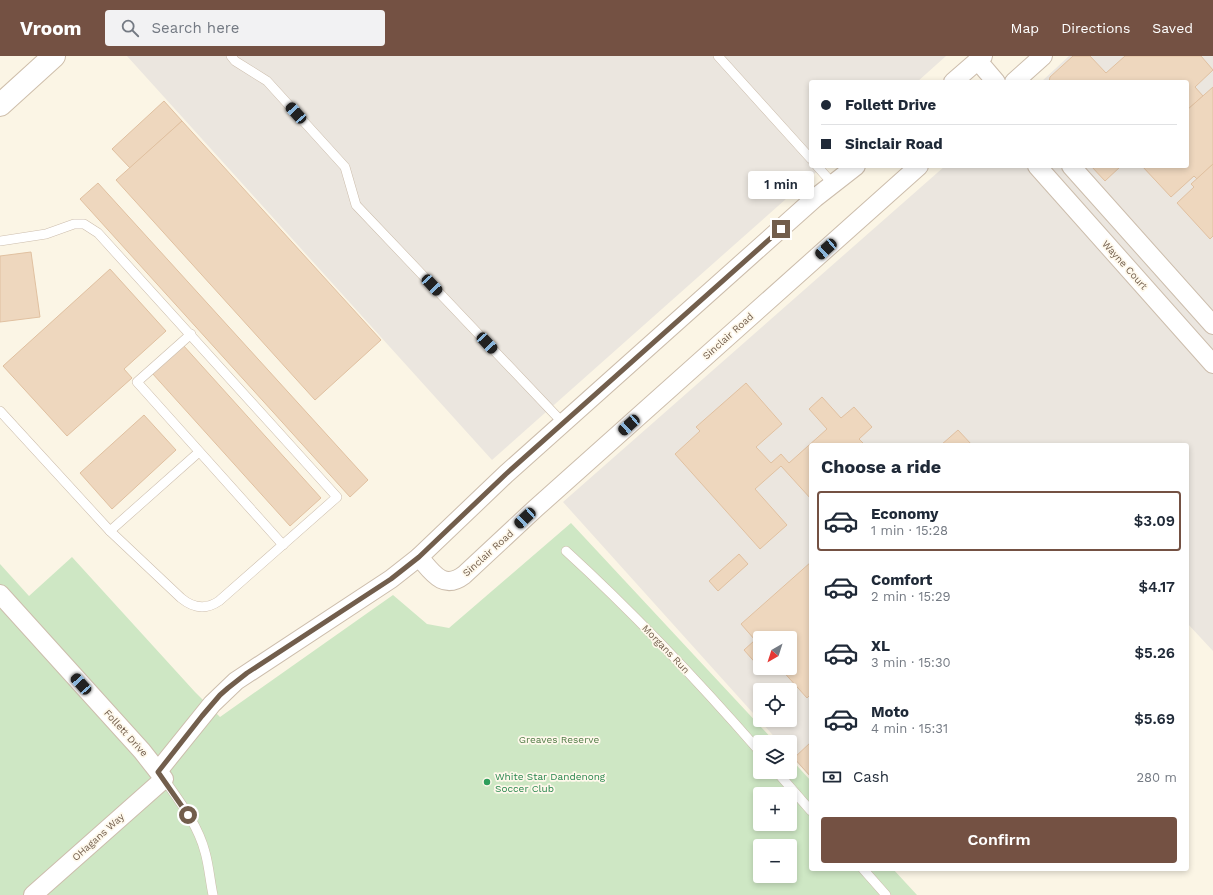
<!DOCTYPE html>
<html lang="en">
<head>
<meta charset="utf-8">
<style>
  :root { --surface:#fff; --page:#f2f2f3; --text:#1f2937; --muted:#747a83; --line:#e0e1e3; --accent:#745143 }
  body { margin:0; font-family:"Work Sans",sans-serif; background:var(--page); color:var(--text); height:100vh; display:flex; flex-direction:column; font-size:15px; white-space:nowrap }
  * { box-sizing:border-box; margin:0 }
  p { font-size:13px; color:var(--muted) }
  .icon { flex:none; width:22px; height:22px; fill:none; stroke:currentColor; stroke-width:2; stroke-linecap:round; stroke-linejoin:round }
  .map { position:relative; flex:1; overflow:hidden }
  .drawer { position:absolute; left:809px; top:387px; width:380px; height:428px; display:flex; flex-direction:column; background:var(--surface); border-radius:4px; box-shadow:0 2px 6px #0003 }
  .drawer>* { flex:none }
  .guide { position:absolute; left:809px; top:24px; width:380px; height:88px; border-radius:4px; box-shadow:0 2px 6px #0003; display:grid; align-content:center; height:88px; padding:0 12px; background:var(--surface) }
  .needle { width:26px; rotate:219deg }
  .tools { position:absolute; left:753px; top:575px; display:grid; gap:8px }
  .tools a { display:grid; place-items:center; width:44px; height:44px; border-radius:4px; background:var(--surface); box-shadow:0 2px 6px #0003; font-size:20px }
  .end { position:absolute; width:18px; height:18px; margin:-9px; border:5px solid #725e4c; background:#fff; box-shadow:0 0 0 2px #fff }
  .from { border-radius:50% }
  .bubble { position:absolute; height:28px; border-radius:4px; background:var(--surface); box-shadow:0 2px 6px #0003; font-size:13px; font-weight:600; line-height:28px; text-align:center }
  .car { position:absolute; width:12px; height:24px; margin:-12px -6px; border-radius:5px; box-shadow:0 0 3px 1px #0007; background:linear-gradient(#222 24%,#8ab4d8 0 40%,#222 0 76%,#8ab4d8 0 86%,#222 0) }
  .guide b { display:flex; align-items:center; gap:14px; height:38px; font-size:15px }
  .guide b+b { border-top:1px solid var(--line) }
  .guide i { width:10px; height:10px; background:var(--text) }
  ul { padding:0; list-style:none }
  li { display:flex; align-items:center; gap:12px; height:60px; margin:0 8px 6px; padding:0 4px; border:2px solid transparent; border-radius:4px }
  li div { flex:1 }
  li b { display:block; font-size:15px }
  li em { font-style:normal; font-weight:600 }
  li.on { border-color:var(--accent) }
  li>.icon { width:36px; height:36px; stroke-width:1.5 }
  h2 { padding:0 12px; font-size:18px; line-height:48px }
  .pay { display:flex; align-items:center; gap:10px; height:44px; padding:0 12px; font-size:15px }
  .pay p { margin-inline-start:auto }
  .primary-button { display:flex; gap:8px; margin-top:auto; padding:8px 12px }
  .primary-button a { flex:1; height:46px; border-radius:4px; background:var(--accent); color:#fff; font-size:16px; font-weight:600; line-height:46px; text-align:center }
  header { display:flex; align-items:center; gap:24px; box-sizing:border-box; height:56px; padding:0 20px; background:var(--accent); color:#fff }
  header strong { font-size:19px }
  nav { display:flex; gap:22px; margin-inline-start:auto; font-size:14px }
  .search { width:280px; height:36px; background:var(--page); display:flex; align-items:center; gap:10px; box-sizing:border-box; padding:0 14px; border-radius:4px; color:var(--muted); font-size:15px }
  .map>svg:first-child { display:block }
  .industrial { fill:#ebe6df; fill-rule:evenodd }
  .green { fill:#cee7c4; fill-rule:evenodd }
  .building { fill:#eed7be; stroke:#e0c0a0 }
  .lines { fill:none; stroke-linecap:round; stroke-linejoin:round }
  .service-casing { stroke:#ccbdac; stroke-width:10 }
  .minor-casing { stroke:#ccbdac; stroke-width:20 }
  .secondary-casing { stroke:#cebeaa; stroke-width:24 }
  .service { stroke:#fff; stroke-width:9 }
  .minor { stroke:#fff; stroke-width:18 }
  .secondary { stroke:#fff; stroke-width:22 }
  .route { stroke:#725e4c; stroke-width:5 }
  .leisure-dot { fill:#2e9e5b; stroke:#fef8eb; stroke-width:1.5 }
  .labels { text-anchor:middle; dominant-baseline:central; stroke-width:3.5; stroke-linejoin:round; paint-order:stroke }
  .street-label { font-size:10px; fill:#725e4c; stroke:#fef8eb }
  .park-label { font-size:10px; fill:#517c47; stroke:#fef8eb }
  .leisure-label { font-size:10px; fill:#27864d; stroke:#fef8eb; text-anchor:start }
</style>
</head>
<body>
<header>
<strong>Vroom</strong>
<div class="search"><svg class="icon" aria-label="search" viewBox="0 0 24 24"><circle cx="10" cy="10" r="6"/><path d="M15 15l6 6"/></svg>Search here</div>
<nav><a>Map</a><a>Directions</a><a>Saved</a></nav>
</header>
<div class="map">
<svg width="1213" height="839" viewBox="0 0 1213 839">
  <rect width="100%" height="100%" fill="#fbf5e5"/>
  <!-- industrial -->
  <g class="industrial">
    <path d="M127,0h819l-29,26h-106v84h12l-331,294z"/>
    <path d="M1069,0h144v595l-26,-28v-178h-376v333l-21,-23v-13h-11l-216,-240 382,-336h242v-84h-146zM760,582h30v30h-30zM760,634h30v30h-30z"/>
  </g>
  <!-- green -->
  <path class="green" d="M571,467l204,219h-15v30h30v-14l21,23v88h82l24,26h-917v-331l29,32 43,-39 123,135 25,25 173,-122 34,29 22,4zM760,738h30v30h-30zM760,790h30v30h-30z"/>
  <!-- building -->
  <g class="building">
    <path d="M1073,0h17l16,17 19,-17h76l12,14 -18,17 8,9 -16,14v-28h-138l1,-5z"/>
    <path d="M1213,31v77l-16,15 -3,-3 -23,21 -29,-31h45v-56z"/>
    <path d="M164,45l18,20 -52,47 -18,-19z"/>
    <path d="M182,65l199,219 -66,60 -199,-220z"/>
    <path d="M1213,108v72l-3,3 -33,-36 17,-16 -3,-3z"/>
    <path d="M1091,110h30l-16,15z"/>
    <path d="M98,127l270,297 -18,17 -270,-298z"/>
    <path d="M31,196l9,65 -40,5v-66z"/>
    <path d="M110,213l56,62 -42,38 8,9 -65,58 -64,-70z"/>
    <path d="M183,289l138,153 -31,28 -138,-153z"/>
    <path d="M746,327l36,41 -26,23 15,16 10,-9 8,9 38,-34 -18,-20 13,-12 19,21 13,-11 18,20 -13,12 5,5 -1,1h-52v54l-30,-33 -26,23 32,36 -27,24 -85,-95 25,-23 -4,-4z"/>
    <path d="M144,359l32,35 -64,59 -32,-36z"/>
    <path d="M958,374l14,15h-31z"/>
    <path d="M739,498l9,10 -30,27 -9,-10z"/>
    <path d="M811,506v132l-4,4 -27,-30h10v-30h-30v30l-16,-18 11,-10 -14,-16z"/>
    <path d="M811,686v35l-17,-19z"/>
  </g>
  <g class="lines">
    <!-- service casing -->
    <g class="service-casing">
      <g id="service">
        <path d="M231,0l4,5 32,20 78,86 11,38 207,218"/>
        <path d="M718,0l93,103"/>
        <path d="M817,110l16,18"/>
        <path d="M0,185l46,-7 28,-10h10l14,9 239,264 -118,104c-13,9 -26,7 -38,-3l-71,-67 -110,-120"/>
        <path d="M191,278l-54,48 146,163"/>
        <path d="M110,475l89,-79"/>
        <path d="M566,495c69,63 133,131 194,201"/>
        <path d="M777,716l34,39"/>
        <path d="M164,723c16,23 34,46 41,73 4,14 5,29 8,43"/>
        <path d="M863,813l23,26"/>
      </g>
    </g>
    <!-- minor casing -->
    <g class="minor-casing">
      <g id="minor">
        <path d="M978,5l18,21"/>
        <path d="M953,26l30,-26"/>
        <path d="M1014,26l29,-26"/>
        <path d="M856,110l-41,32 -309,276 -87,83c13,15 24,34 45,18l72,-67 383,-342"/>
        <path d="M1037,110l176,198"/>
        <path d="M1071,110l142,159"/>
        <path d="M0,538l142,157 22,28 -131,116"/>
        <path d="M158,715l54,-67 24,-23 155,-102 28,-22"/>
      </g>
    </g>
    <!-- secondary casing -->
    <g class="secondary-casing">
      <path id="secondary" d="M0,49l54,-49"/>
    </g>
    <!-- service -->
    <use href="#service" class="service"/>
    <!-- minor -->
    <use href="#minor" class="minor"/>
    <!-- secondary -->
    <use href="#secondary" class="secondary"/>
  </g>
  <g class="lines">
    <!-- route -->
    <path class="route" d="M188,759l-30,-43 44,-56 18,-21 8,-7 19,-15 144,-94 28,-22 87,-83 275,-245"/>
  </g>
  <!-- markers -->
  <circle class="leisure-dot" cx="487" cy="726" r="4"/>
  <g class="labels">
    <!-- street labels -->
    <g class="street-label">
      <text transform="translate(1125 209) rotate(48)">Wayne Court</text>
      <text transform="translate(728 280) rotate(-42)">Sinclair Road</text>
      <text transform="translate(488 497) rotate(-42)">Sinclair Road</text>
      <text transform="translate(666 593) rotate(46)">Morgans Run</text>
      <text transform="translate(126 677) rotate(48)">Follett Drive</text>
      <text transform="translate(98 781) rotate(-42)">OHagans Way</text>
    </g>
    <!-- park labels -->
    <g class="park-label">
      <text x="559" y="683">Greaves Reserve</text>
    </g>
    <!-- leisure labels -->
    <g class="leisure-label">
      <text x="495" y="720">White Star Dandenong<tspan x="495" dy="12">Soccer Club</tspan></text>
    </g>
  </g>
</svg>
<div class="tools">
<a><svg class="needle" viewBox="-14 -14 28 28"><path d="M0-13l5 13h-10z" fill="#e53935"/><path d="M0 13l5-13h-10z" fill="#747a83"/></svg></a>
<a><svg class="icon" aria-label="locate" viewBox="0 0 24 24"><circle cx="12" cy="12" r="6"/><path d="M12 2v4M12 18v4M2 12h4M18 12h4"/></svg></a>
<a><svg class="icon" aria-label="layers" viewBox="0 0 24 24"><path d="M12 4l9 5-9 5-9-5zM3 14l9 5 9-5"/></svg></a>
<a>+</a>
<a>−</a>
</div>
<i class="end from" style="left:188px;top:759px"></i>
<i class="end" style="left:781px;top:173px"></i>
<div class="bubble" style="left:748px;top:115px;width:66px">1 min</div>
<i class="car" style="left:296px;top:57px;rotate:318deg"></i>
<i class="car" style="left:826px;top:193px;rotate:228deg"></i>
<i class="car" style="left:432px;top:229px;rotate:137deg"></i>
<i class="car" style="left:487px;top:287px;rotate:137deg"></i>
<i class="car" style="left:629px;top:369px;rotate:228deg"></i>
<i class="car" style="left:525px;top:462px;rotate:227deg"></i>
<i class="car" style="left:81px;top:628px;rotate:318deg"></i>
<div class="guide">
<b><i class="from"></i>Follett Drive</b>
<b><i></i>Sinclair Road</b>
</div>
<section class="drawer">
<h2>Choose a ride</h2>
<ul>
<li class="on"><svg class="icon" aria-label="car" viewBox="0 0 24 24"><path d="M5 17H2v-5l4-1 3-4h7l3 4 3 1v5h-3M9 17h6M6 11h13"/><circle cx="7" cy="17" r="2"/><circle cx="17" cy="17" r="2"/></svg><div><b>Economy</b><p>1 min · 15:28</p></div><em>$3.09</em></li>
<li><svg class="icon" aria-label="car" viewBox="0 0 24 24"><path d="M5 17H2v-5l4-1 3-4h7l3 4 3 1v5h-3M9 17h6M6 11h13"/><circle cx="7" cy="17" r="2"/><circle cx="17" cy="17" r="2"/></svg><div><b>Comfort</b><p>2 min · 15:29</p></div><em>$4.17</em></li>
<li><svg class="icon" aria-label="car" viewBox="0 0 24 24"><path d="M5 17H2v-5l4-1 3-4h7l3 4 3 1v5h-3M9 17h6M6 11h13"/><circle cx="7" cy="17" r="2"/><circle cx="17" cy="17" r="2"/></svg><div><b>XL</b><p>3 min · 15:30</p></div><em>$5.26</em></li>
<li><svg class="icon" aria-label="car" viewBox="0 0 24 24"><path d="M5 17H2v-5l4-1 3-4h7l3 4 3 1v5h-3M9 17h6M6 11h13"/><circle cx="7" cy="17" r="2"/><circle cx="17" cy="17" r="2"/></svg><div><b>Moto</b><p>4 min · 15:31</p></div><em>$5.69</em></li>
</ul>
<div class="pay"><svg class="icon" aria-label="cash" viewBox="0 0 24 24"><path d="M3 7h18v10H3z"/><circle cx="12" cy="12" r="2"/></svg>Cash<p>280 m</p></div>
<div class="primary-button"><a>Confirm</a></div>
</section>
</div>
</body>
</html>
